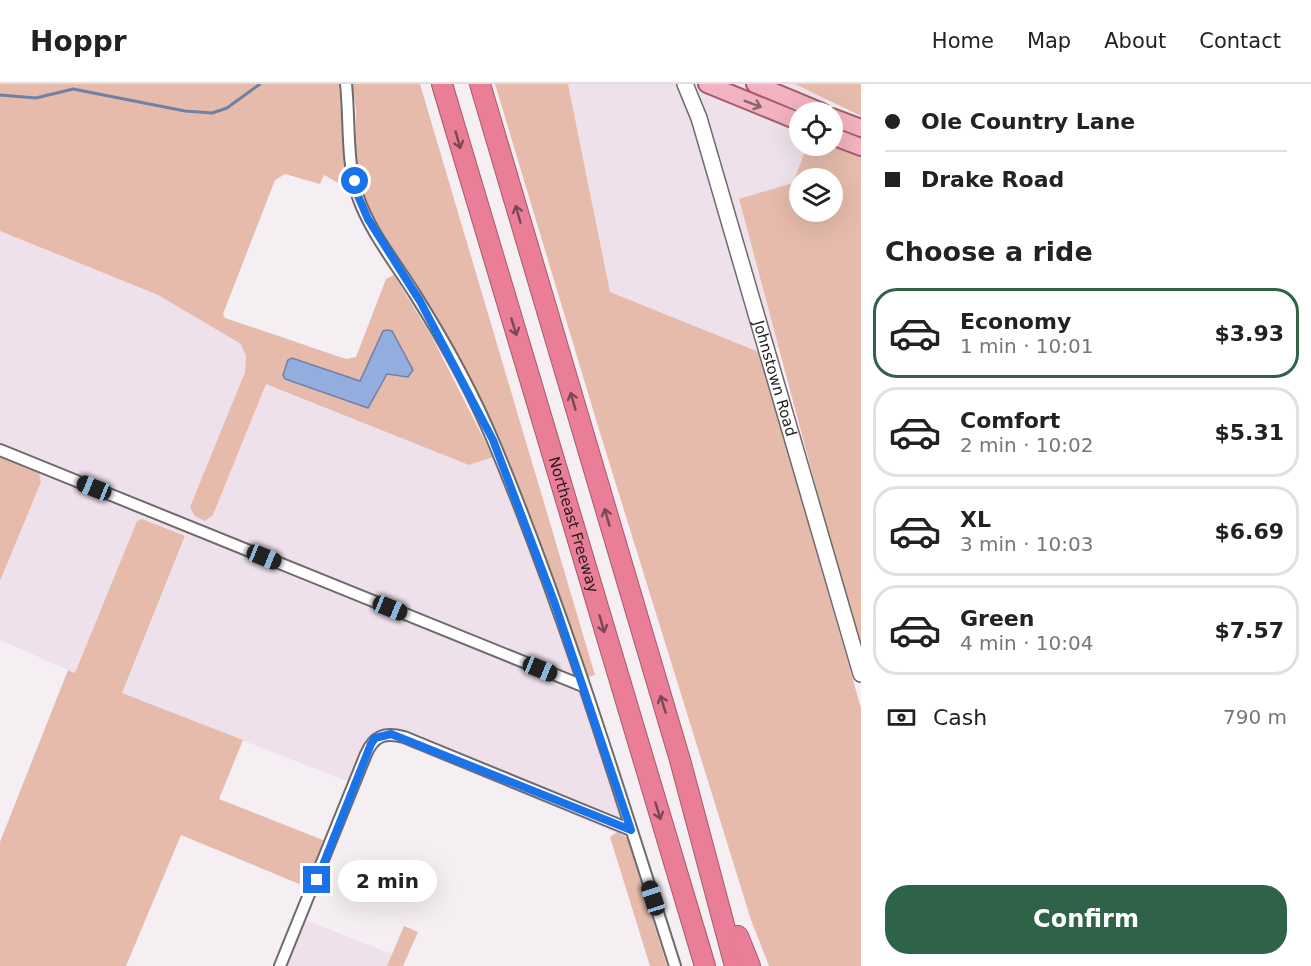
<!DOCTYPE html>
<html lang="en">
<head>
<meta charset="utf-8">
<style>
  :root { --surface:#fff; --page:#f2f2f2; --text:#222; --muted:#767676; --line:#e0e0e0; --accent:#2e6348 }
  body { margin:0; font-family:"DejaVu Sans",sans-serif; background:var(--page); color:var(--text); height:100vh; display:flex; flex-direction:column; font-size:22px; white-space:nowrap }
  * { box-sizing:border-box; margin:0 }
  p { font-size:20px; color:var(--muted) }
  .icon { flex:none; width:33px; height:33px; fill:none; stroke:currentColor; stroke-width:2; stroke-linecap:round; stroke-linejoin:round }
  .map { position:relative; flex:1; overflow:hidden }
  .drawer { display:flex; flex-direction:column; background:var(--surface); width:450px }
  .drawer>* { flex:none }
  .banner { display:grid; align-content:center; height:132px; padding:0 24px; background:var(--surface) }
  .buttons { position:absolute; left:789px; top:18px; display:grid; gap:12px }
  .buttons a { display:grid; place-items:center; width:54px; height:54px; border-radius:50%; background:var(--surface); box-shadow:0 6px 24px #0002; font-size:30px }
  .end { position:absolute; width:27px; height:27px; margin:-14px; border:8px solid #1a73e8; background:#fff; box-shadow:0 0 0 3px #fff }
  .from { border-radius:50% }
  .bubble { position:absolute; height:42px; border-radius:21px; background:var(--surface); box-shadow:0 6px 24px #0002; font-size:20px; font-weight:800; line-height:42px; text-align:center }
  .car { position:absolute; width:18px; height:36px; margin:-18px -9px; border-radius:8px; box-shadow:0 0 4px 2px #0007; background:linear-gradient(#222 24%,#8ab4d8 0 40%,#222 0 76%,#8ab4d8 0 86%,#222 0) }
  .banner b { display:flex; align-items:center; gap:21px; height:57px; font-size:22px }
  .banner b+b { border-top:2px solid var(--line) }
  .banner i { width:15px; height:15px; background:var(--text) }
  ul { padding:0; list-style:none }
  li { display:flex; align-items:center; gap:18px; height:90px; margin:0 12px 9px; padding:0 12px; border:3px solid var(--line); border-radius:24px }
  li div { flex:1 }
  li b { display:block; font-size:22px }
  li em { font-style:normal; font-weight:800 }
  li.on { border-color:var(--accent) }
  li>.icon { width:54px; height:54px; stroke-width:1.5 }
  h2 { padding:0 24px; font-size:27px; line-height:72px }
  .pay { display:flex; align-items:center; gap:15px; height:66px; padding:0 24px; font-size:22px }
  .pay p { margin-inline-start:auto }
  .cta { display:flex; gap:12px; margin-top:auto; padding:12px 24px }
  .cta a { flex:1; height:69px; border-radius:24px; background:var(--accent); color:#fff; font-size:24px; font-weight:800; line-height:69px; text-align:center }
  header { display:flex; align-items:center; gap:36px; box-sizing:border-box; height:84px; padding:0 30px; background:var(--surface); border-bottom:2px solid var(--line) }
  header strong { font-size:28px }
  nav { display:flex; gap:33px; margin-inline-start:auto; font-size:21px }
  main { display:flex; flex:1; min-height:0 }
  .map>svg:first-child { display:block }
  .built { fill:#eee1eb }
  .green { fill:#e6bbab; fill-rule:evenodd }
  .water { fill:#93addf; stroke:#7081a4; stroke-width:1.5 }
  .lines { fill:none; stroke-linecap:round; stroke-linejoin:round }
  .stream { stroke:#7081a4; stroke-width:3 }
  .minor-casing { stroke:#6f6a6e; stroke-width:14 }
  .secondary-casing { stroke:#6f6a6e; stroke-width:18 }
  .primary-casing { stroke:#a25b6b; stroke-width:20 }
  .motorway-casing { stroke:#a25b6b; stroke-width:22 }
  .minor { stroke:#fff; stroke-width:10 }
  .secondary { stroke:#fff; stroke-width:15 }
  .primary { stroke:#f2b2c0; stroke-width:16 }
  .motorway { stroke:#ea7e96; stroke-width:20 }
  .oneway { stroke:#88666e }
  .oneway2 { stroke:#794853 }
  .route { stroke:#1a73e8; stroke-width:8 }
  .labels { text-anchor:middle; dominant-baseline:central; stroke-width:5; stroke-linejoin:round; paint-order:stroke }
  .street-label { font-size:15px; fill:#1d1b1c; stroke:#fff }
</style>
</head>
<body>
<header>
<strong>Hoppr</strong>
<nav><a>Home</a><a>Map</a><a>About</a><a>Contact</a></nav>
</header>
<main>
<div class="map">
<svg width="861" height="882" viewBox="0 0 861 882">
  <rect width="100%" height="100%" fill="#f5eff3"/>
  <!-- built -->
  <g class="built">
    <path d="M568,0h227l31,14 -6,14h-20v34h7l-14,37 -54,17 39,147 -19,5 -149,-60z"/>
    <path d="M0,147l158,64 83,49 5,12 -1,16 -55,135 15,14 8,-6 53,-132 203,82 34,-12 36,92 100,289 -11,4 -227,-97 -15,-1 -8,5 -8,9 -11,32 -237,-93 63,-156 -48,-16 -62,152 -75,-33v-59l41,-99 -2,-10 -39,-15z"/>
    <path d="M301,834l91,36 -5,12h-106z"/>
  </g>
  <!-- green -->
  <g class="green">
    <path d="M0,0h339l7,103 -22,-12 -4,9 -35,-10 -10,6 -52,134 2,4 121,41 10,-2 30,-78 8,-4 38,62 61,120 -24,8 -203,-81 -53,131 -8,6 -10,-5 -5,-9 55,-135 1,-16 -5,-12 -83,-49 -158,-64zM292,274l68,23 5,-6 48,-5 -5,7 -21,-3 -19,34 -82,-29 -3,-4z"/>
    <path d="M352,0h68l175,591 -10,3 -46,-133 -112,-240 -58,-96 -10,-31 -4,-24 1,-45z"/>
    <path d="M495,0h73l42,208 149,60 102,356v258h-92l-18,-46 -154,-497z"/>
    <path d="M795,0h66v32z"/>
    <path d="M833,60l28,11v501l-122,-457 54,-16 14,-37zM800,94h32v34h-32z"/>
    <path d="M0,373l39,15 2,10 -41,99z"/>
    <path d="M142,435l43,17 -63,157 121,47 -24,59 109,43 -19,46 -128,-53 -55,131h-126v-124l68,-172 7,3 62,-152z"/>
    <path d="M617,748l11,6 39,128h-17l-40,-129z"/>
    <path d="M404,842l14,6 -15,34h-16z"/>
  </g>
  <!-- water -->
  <path class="water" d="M387,246l5,1 21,39 -5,7 -21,-3 -19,34 -83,-29 -2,-4 5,-15 4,-2 68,23 23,-50z"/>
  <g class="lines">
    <!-- stream -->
    <path class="stream" d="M0,11l36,3 37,-9 112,22 27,2 15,-5 33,-24"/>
    <!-- minor casing -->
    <g class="minor-casing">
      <g id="minor">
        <path d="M346,0c4,37 0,78 12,113 12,35 39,68 58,99 29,46 57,97 78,147 71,170 125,348 181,523"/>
        <path d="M0,366l583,236"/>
        <path d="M280,882l86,-212c8,-18 18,-22 38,-17l227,93"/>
      </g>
    </g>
    <!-- secondary casing -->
    <g class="secondary-casing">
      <g id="secondary">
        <path id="s1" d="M685,0l14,34 162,556"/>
      </g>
    </g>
    <!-- primary casing -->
    <g class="primary-casing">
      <g id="primary">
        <path d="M707,0l93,38"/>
        <path d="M755,0l67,28"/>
        <path d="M832,33l29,11"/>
        <path d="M832,52l29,11"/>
      </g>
    </g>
    <!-- motorway casing -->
    <g class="motorway-casing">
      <g id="motorway">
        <path id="s2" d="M442,0l263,882"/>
        <path d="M480,0l200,676 55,206"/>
        <path d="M738,852l12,30"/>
      </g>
    </g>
    <!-- minor -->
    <use href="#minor" class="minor"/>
    <!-- secondary -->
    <use href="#secondary" class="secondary"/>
    <!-- primary -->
    <use href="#primary" class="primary"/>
    <!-- motorway -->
    <use href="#motorway" class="motorway"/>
  </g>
  <!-- one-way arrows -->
  <defs><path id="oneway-shaft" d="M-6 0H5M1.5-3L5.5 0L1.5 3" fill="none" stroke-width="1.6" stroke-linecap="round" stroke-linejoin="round" transform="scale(1.5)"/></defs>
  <use class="oneway" href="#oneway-shaft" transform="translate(753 20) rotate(21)"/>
  <g class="oneway2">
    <use href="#oneway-shaft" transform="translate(458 56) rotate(74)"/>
    <use href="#oneway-shaft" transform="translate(518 130) rotate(-106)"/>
    <use href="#oneway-shaft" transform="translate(514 243) rotate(73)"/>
    <use href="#oneway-shaft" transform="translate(573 317) rotate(-106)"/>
    <use href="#oneway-shaft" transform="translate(607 433) rotate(-106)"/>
    <use href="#oneway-shaft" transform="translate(602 540) rotate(74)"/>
    <use href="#oneway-shaft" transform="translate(663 620) rotate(-107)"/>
    <use href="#oneway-shaft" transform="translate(658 727) rotate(73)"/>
  </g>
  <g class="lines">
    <!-- route -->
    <path class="route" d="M317,796l54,-136 4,-6 16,-4 240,96 -76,-226 -62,-164 -73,-139 -52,-82 -10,-23 -3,-15"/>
  </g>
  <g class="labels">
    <!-- street labels -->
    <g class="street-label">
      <text stroke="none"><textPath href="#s1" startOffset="308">Johnstown Road</textPath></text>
      <text stroke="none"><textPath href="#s2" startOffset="460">Northeast Freeway</textPath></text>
    </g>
  </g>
</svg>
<div class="buttons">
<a><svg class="icon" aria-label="locate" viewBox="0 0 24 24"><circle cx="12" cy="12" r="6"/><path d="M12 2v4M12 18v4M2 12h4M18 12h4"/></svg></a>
<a><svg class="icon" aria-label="layers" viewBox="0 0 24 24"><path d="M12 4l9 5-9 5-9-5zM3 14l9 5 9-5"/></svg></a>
</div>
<i class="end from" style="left:355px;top:97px"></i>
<i class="end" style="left:317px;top:796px"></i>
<div class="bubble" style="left:338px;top:776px;width:99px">2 min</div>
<i class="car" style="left:94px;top:404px;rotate:292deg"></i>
<i class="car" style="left:264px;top:473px;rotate:112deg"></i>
<i class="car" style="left:390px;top:524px;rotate:112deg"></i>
<i class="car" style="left:540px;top:585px;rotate:112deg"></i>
<i class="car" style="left:653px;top:814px;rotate:342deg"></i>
</div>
<section class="drawer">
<div class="banner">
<b><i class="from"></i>Ole Country Lane</b>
<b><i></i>Drake Road</b>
</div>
<h2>Choose a ride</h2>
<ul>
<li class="on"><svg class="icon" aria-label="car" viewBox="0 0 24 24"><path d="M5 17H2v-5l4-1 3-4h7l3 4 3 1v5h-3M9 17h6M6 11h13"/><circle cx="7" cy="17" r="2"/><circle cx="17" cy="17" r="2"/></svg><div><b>Economy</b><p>1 min · 10:01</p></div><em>$3.93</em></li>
<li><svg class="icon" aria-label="car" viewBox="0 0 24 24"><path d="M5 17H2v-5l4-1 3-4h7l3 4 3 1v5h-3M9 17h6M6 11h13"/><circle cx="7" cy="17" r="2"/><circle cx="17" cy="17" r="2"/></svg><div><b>Comfort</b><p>2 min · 10:02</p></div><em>$5.31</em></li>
<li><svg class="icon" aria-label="car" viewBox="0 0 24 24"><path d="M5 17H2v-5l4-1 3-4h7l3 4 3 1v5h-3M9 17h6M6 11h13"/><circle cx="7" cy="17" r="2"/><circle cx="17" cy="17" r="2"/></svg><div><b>XL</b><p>3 min · 10:03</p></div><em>$6.69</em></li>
<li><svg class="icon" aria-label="car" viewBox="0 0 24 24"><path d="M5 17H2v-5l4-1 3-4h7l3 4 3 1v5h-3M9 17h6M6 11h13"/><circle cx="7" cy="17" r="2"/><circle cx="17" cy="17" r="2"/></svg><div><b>Green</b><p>4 min · 10:04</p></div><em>$7.57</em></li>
</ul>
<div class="pay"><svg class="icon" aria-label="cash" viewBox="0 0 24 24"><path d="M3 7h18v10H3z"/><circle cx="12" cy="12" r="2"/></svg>Cash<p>790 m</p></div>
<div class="cta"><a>Confirm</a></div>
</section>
</main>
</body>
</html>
